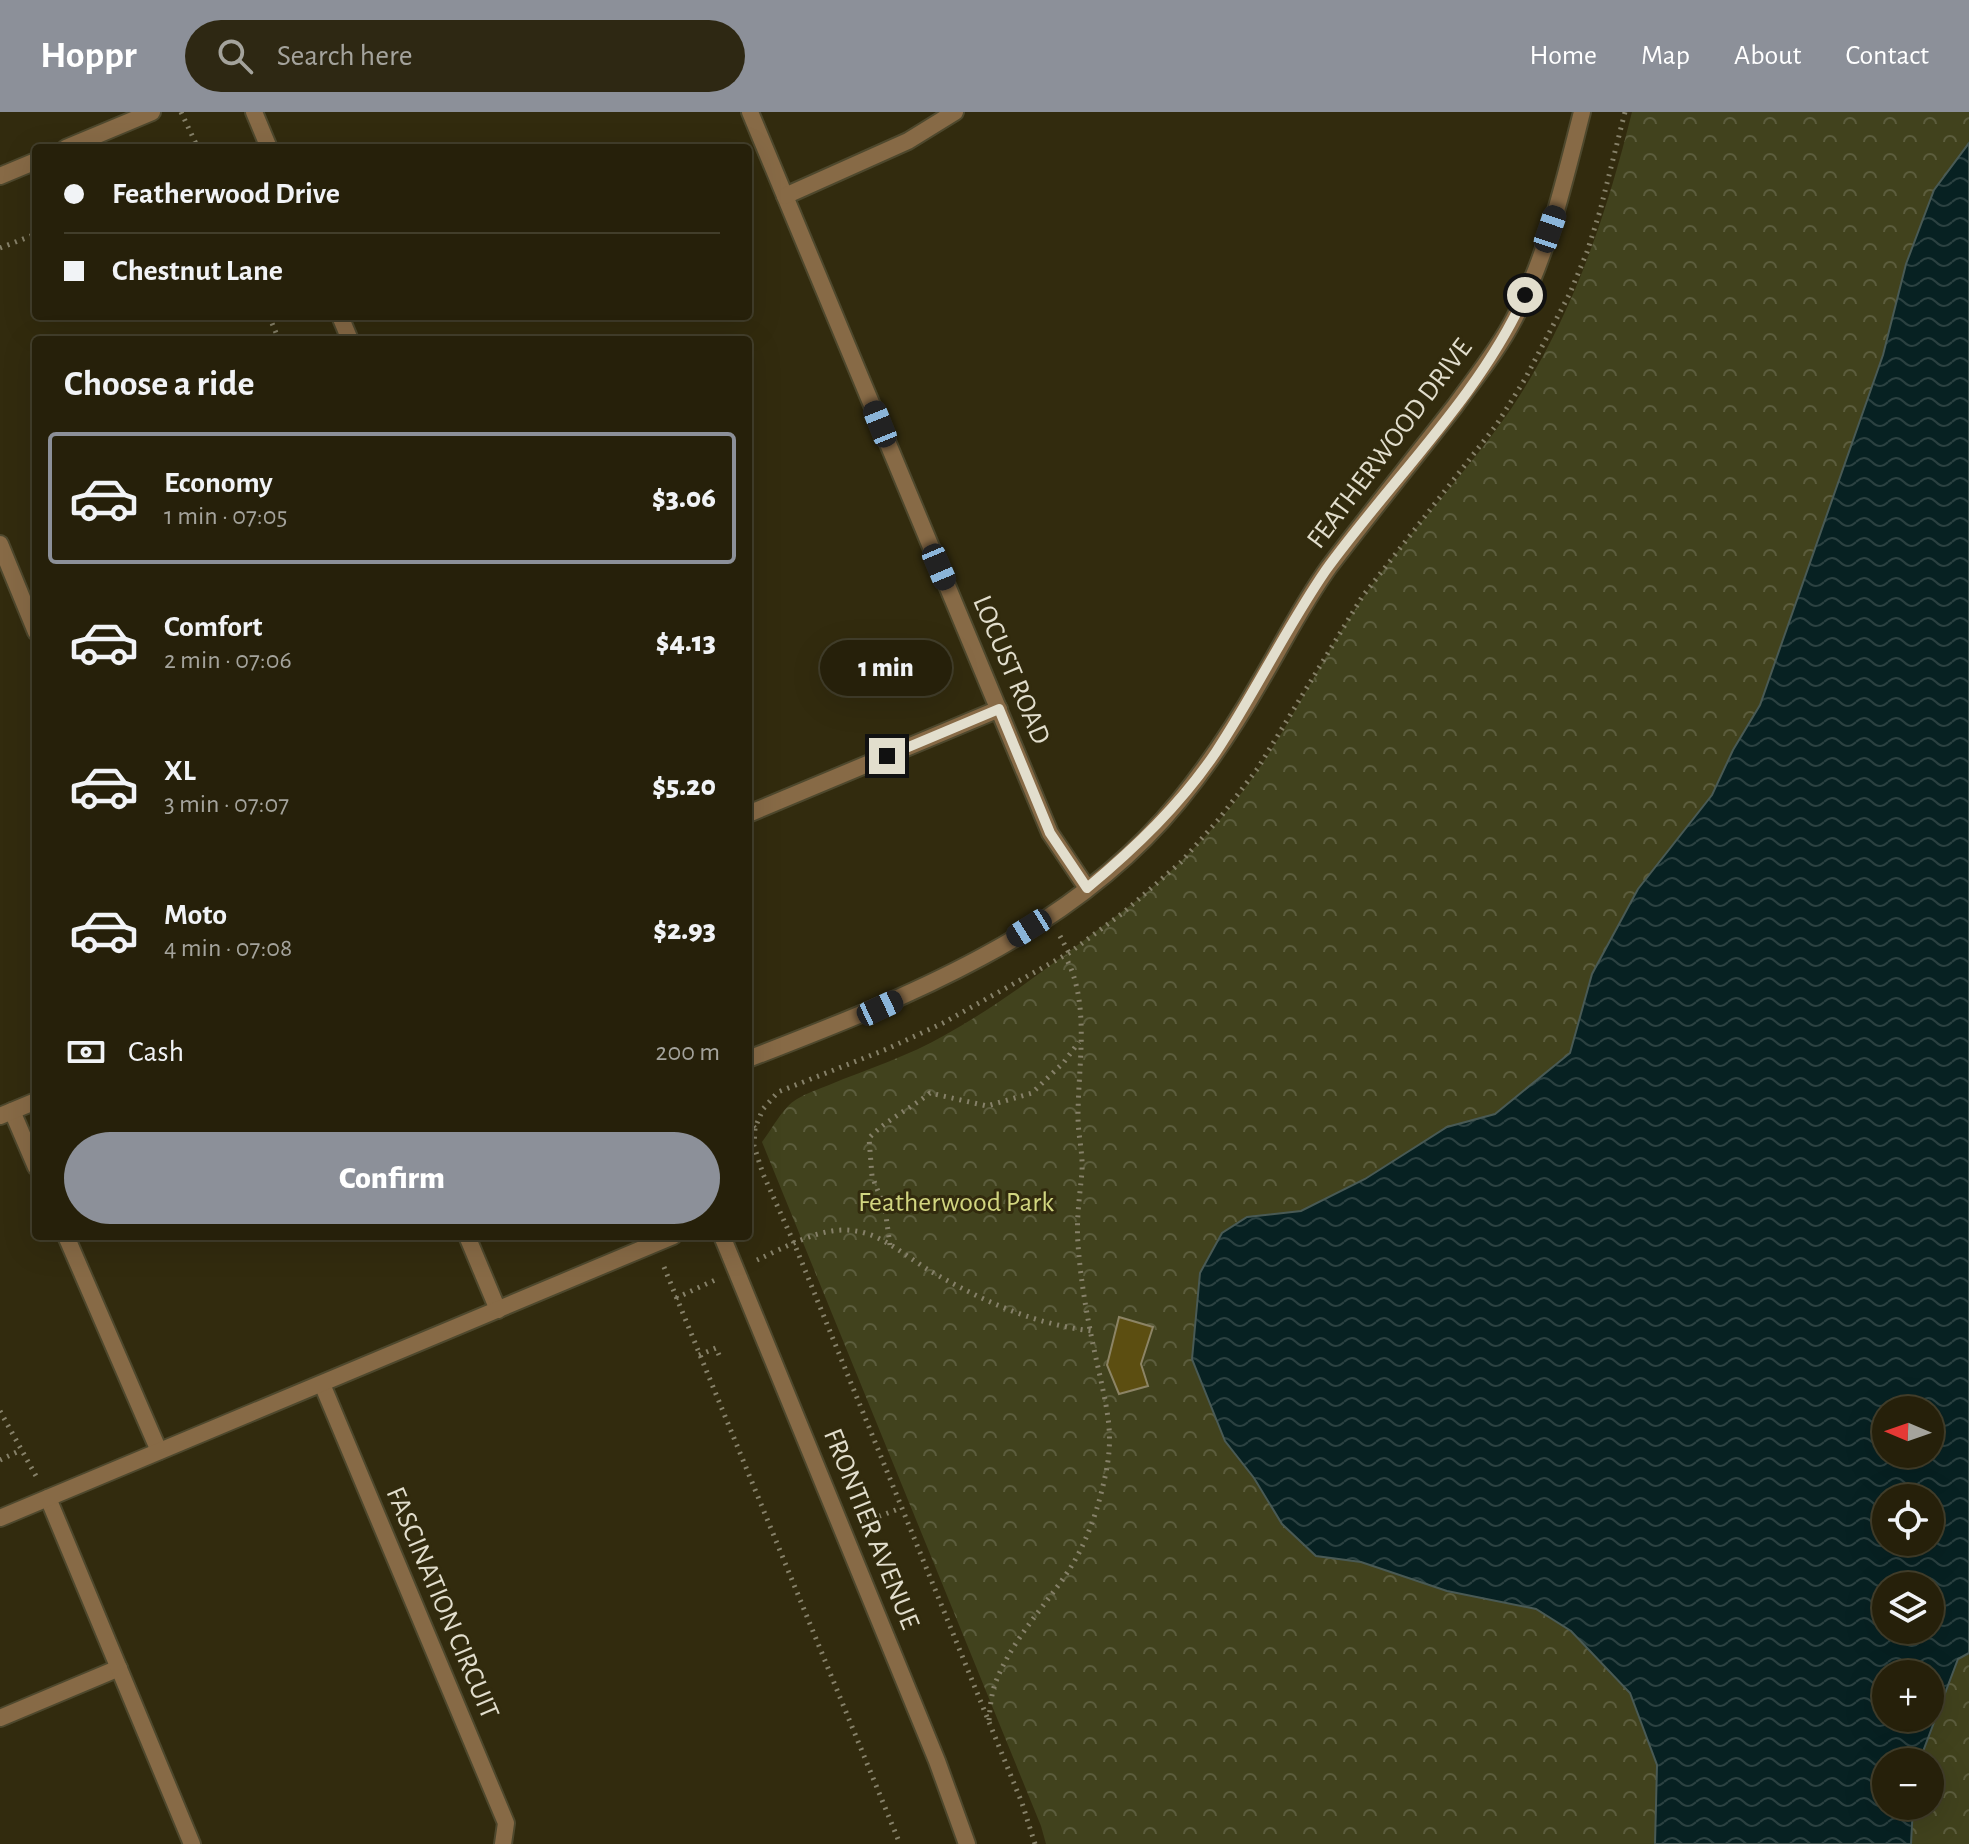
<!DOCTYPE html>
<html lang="en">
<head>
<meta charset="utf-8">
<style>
  :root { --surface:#26200a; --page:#2e2813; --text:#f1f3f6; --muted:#a4a39c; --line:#423e2b; --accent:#8c9099 }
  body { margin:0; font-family:"Alegreya Sans",sans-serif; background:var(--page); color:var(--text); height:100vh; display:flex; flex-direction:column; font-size:30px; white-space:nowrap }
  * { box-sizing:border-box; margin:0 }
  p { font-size:26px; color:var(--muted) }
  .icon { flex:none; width:44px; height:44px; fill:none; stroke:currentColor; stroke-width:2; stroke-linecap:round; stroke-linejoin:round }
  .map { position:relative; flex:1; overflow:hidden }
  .side { position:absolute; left:32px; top:224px; width:720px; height:904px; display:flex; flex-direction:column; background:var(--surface); border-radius:8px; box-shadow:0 8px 32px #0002,0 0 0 2px var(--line) }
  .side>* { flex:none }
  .hud { position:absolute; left:32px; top:32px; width:720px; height:176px; border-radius:8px; box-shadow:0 8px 32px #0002,0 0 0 2px var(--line); display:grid; align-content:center; height:176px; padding:0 32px; background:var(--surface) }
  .needle { width:52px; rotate:272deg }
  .buttons { position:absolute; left:1872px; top:1284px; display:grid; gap:16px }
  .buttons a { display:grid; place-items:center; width:72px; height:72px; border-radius:50%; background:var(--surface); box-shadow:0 8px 32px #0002,0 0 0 2px var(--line); font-size:40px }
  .end { position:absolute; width:36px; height:36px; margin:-18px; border:10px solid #e2decd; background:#111; box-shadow:0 0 0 4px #111 }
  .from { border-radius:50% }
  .bubble { position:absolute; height:56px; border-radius:28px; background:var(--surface); box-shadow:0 8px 32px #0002,0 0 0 2px var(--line); font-size:26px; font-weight:800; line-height:56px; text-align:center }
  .car { position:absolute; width:24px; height:48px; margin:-24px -12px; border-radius:10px; box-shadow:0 0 6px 2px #0007; background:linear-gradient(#222 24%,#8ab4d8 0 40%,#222 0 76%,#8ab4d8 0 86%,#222 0) }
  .hud b { display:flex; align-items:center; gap:28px; height:76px; font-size:30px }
  .hud b+b { border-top:2px solid var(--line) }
  .hud i { width:20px; height:20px; background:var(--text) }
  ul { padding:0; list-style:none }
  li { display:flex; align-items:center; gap:24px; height:132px; margin:0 16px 12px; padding:0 16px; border:4px solid transparent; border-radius:8px }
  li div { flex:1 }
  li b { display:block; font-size:30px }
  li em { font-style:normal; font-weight:800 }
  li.current { border-color:var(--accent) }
  li>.icon { width:72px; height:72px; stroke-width:1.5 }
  h2 { padding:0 32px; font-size:36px; line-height:96px }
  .pay { display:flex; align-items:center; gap:20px; height:88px; padding:0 32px; font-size:30px }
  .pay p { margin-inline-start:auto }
  .primary-button { display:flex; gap:16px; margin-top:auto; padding:16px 32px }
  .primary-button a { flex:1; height:92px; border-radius:48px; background:var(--accent); color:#fff; font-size:32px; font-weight:800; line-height:92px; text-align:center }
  header { display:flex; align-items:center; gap:48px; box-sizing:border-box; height:112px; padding:0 40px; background:var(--accent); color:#fff }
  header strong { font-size:38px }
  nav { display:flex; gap:44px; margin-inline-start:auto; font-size:28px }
  .search { width:560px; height:72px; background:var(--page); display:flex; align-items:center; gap:20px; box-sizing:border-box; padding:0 28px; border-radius:44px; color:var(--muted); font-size:30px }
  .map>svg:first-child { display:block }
  .forest { fill:url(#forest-crowns); fill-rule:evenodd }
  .water { fill:url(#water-waves); stroke:#495a55; stroke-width:2; fill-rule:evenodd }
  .building { fill:#5c4e11; stroke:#8c8465; stroke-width:2 }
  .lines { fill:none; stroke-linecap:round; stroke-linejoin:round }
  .service-casing { stroke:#4e482d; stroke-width:20 }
  .minor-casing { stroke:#4e482d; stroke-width:20 }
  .tertiary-casing { stroke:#4e482d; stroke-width:20 }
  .path { stroke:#868169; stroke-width:5; stroke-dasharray:2 6; stroke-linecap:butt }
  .service { stroke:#876a46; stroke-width:16 }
  .minor { stroke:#876a46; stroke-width:16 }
  .tertiary { stroke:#876a46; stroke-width:16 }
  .route { stroke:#e2decd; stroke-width:10 }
  .labels { text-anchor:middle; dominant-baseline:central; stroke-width:6; stroke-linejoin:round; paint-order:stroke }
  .street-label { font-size:28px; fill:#e2decd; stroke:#322b0e }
  .park-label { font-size:28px; fill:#d2d680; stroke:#322b0e }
</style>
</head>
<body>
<header>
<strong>Hoppr</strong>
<div class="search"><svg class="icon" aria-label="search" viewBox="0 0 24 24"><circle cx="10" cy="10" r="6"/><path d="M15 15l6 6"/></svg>Search here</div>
<nav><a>Home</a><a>Map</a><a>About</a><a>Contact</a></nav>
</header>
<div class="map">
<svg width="1969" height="1732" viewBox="0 0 1969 1732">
  <defs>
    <pattern id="forest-crowns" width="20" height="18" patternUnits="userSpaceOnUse" patternTransform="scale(2)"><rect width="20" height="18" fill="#41421d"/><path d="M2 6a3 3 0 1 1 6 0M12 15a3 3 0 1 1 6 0" fill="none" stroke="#5c5d3d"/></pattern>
    <pattern id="water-waves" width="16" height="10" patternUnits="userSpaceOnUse" patternTransform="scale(2)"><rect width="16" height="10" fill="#072122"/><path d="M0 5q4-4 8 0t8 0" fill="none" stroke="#2b4141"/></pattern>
  </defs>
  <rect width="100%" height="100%" fill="#322b0e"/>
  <!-- forest -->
  <path class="forest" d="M1632,0h337v1732h-923l-5,-18 -279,-684c10,-13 21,-35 35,-43 10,-6 22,-10 32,-14 38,-16 80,-29 116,-50 63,-35 120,-81 178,-124 57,-42 109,-99 147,-159 30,-47 55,-97 86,-144 47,-70 107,-130 155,-199 61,-91 95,-192 121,-297zM1886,1298h44v44h-44zM1886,1386h44v44h-44zM1886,1474h44v44h-44zM1886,1562h44v44h-44zM1886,1650h44v44h-44z"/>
  <!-- water -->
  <path class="water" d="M1969,31v1510l-11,6 -39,103h-33v44h27l-2,38h-256l2,-79 -27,-72 -59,-62 -35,-22 -89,-18 -86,-29 -45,-6 -34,-32 -28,-46 -29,-37 -33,-82 8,-86 22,-40 25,-16 54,-6 64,-32 82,-52 48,-13 75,-61 22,-79 46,-85 74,-94 21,-45 27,-45 123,-350 23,-91 28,-74zM1886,1298h44v44h-44zM1886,1386h44v44h-44zM1886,1474h44v44h-44zM1886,1562h44v44h-44z"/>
  <!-- building -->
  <path class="building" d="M1119,1205l34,10 -12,37 7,22 -29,8 -12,-29z"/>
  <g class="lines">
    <!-- service casing -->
    <g class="service-casing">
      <g id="service">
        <path d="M748,702l251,-105"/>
        <path d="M12,999l24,56"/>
        <path d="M66,1124l93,215"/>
        <path d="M467,1124l31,74"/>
        <path d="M0,1606l119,-50"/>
      </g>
    </g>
    <!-- minor casing -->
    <g class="minor-casing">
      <g id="minor">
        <path d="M750,0l300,721 37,55"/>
        <path d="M785,84l123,-55 47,-29"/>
        <path d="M0,432l36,88"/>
        <path d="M748,947c155,-60 323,-125 431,-258 31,-38 58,-79 82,-121 22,-37 42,-77 68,-113 41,-54 84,-107 126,-161 20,-28 43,-56 59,-87 34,-65 50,-137 68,-207"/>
        <path d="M0,1004l36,-15"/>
        <path d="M322,1272l184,439 -3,21"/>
        <path d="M48,1386l144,346"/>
        <path d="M0,1406l673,-282"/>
      </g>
    </g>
    <!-- tertiary casing -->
    <g class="tertiary-casing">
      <g id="tertiary">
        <path d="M254,0l15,36"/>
        <path d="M66,36l86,-36"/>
        <path d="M0,64l36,-15"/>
        <path d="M340,204l10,24"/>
        <path d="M722,1124l215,525 30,83"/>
      </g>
    </g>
    <!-- path -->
    <g class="path">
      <path d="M181,0l17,36"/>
      <path d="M0,136l36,-14"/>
      <path d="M269,204l10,24"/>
      <path d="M1060,824l9,17"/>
      <path d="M748,1009l7,7"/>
      <path d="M890,1133l-5,-36 -13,-33 -3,-38c18,-19 41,-29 61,-45l57,13 45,-13 32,-31 15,-20"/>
      <path d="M757,1148c29,-13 66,-35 99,-29 27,4 52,27 76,41 51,29 101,52 160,59"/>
      <path d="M664,1155l236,577"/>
      <path d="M676,1186l39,-18"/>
      <path d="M699,1243l17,-7 3,7"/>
      <path d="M0,1299l36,65"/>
      <path d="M0,1348l21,-10"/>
      <path d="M864,1410l37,-14"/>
      <path d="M989,1608c1,-11 2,-25 6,-36 16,-43 47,-74 72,-111 19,-28 31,-63 38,-96 9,-40 3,-63 -5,-101 -10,-43 -19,-89 -22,-132 -2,-25 2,-49 4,-73 1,-18 -4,-36 -4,-54 0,-53 13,-114 -13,-161"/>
      <path d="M1035,1732l-13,-41 -228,-560 -31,-69 -9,-28 1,-18 8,-19 15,-17 109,-43 56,-26 126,-70 55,-41 57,-50 38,-43 39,-51 104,-171 135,-173 28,-45 45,-86 17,-41 13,-41 25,-99"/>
    </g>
    <!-- service -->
    <use href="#service" class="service"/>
    <!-- minor -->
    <use href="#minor" class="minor"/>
    <!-- tertiary -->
    <use href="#tertiary" class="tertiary"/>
  </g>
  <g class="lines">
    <!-- route -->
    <path class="route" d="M887,644l112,-47 51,124 37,55c49,-41 93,-83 129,-136 39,-59 70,-124 110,-182 65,-90 153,-173 199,-275"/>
  </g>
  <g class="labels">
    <!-- street labels -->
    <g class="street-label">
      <text transform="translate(1390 332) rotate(-53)">FEATHERWOOD DRIVE</text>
      <text transform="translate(1011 558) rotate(67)">LOCUST ROAD</text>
      <text transform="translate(871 1417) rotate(68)">FRONTIER AVENUE</text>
      <text transform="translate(442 1491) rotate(67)">FASCINATION CIRCUIT</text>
    </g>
    <!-- park labels -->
    <g class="park-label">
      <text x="956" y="1091">Featherwood Park</text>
    </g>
  </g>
</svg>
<div class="buttons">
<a><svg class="needle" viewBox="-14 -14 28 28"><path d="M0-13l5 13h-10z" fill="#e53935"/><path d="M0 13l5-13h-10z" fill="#a4a39c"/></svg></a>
<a><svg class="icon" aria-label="locate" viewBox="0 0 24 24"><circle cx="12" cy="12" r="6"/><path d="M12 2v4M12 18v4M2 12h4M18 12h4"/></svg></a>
<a><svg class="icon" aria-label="layers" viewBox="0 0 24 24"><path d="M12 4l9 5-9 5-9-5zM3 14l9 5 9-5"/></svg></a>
<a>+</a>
<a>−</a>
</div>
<i class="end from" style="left:1525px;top:183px"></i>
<i class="end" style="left:887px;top:644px"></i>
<div class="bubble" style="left:820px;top:528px;width:132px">1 min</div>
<i class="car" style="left:1550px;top:117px;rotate:19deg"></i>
<i class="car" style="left:880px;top:312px;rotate:338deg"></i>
<i class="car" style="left:939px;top:455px;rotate:157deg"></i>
<i class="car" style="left:1029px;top:816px;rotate:238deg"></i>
<i class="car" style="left:880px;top:896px;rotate:65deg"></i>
<div class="hud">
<b><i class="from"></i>Featherwood Drive</b>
<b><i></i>Chestnut Lane</b>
</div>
<section class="side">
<h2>Choose a ride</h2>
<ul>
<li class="current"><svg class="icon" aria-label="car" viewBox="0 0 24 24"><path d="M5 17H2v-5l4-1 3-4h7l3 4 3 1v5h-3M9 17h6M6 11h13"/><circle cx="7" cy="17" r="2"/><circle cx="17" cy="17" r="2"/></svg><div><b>Economy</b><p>1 min · 07:05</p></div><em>$3.06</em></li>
<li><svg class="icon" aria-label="car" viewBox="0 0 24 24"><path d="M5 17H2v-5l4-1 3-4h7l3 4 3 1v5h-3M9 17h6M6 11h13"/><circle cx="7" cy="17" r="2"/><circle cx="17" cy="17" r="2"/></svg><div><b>Comfort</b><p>2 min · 07:06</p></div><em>$4.13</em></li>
<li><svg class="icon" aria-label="car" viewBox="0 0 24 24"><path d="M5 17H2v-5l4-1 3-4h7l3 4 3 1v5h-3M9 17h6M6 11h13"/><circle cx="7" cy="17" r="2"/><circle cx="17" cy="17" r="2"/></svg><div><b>XL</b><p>3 min · 07:07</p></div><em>$5.20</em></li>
<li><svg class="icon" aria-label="car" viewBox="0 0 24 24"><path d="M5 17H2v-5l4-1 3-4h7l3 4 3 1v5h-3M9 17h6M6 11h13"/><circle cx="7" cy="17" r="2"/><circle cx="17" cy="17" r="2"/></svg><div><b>Moto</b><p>4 min · 07:08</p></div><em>$2.93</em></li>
</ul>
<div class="pay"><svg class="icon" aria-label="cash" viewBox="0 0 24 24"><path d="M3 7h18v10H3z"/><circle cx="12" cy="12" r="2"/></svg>Cash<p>200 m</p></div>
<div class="primary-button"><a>Confirm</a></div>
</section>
</div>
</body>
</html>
